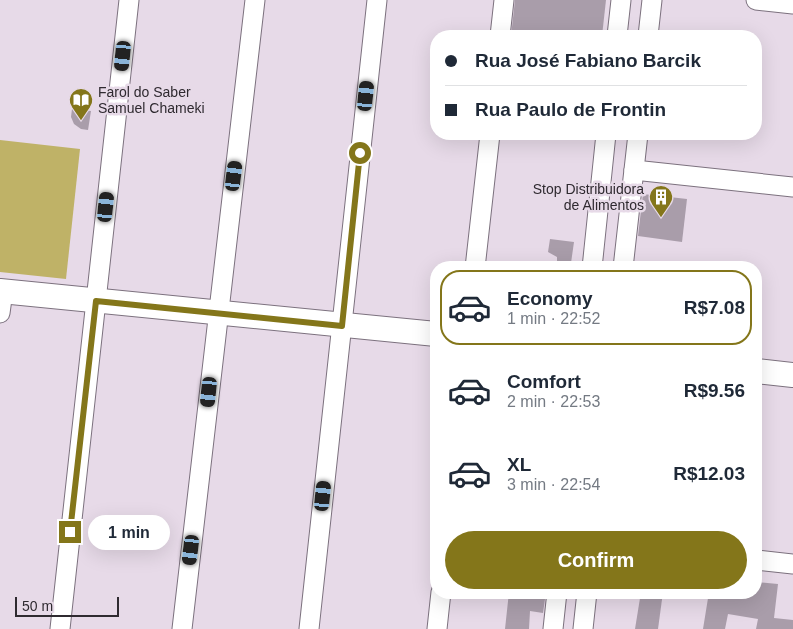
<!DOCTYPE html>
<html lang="en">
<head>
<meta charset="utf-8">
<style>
  :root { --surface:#fff; --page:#f2f2f3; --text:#1f2937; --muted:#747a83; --line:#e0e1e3; --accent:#84761a }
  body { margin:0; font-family:Helvetica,sans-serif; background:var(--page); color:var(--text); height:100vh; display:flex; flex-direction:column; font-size:19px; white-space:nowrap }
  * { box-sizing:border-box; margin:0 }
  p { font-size:16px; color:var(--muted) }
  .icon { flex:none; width:28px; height:28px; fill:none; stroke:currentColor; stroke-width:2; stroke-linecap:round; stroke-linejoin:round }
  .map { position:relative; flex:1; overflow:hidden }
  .sheet { position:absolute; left:430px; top:261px; width:332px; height:338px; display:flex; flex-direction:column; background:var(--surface); border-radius:20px; box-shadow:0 5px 20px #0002 }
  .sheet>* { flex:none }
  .banner { position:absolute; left:430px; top:30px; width:332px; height:110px; border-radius:20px; box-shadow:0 5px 20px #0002; display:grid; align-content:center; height:110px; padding:0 15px; background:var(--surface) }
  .scale { position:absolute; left:15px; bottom:12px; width:104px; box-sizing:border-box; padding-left:5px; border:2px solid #2f2a30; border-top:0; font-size:14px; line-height:18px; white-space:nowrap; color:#2f2a30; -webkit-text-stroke:4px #e7dae8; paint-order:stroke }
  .end { position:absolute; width:22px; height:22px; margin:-11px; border:6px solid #84761a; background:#fff; box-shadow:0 0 0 2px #fff }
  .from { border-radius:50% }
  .bubble { position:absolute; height:35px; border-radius:18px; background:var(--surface); box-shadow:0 5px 20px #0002; font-size:16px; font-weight:700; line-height:35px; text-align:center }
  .car { position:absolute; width:15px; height:30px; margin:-15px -8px; border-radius:6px; box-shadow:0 0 4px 1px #0007; background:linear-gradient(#222 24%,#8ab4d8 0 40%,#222 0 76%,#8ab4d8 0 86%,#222 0) }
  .banner b { display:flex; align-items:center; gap:18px; height:48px; font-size:19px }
  .banner b+b { border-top:1px solid var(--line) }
  .banner i { width:12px; height:12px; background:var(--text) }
  ul { padding:9px 0 0; list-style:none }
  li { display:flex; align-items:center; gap:15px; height:75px; margin:0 10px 8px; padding:0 5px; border:2px solid transparent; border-radius:20px }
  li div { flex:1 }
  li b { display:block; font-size:19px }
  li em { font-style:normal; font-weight:700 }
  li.selected { border-color:var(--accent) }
  li>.icon { width:45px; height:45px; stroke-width:1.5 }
  .action { display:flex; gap:10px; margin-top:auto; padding:10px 15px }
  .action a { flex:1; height:58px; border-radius:30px; background:var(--accent); color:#fff; font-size:20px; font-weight:700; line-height:58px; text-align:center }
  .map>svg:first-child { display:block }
  .green { fill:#bfb267 }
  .building { fill:#a99daa }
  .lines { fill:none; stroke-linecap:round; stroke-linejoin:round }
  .minor-casing { stroke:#7c717e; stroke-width:21 }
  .major-casing { stroke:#7c717e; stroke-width:26 }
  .minor { stroke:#fff; stroke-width:19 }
  .major { stroke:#fff; stroke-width:24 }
  .route { stroke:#84761a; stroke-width:6 }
  .labels { text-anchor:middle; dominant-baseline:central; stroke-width:5; stroke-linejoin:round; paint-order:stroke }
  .poi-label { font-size:14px; fill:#2f2a30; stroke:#e7dae8; text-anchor:start }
</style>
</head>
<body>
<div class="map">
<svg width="793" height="629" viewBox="0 0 793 629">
  <rect width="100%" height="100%" fill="#e7dae8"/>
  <!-- green -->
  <path class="green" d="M0,140l80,9 -14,130 -66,-7z"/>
  <!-- building -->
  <g class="building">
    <path d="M515,0h91l-4,36h-91z"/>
    <path d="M72,109l19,2 -3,19 -7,-1 -7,-5 -3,-7z"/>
    <path d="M643,194l44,5 -5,43 -44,-6z"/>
    <path d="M550,239l24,3 -3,21 -14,-2v-4l-9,-5z"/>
    <path d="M756,582l22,2 -4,34 19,2v9h-37l2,-10 -30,-5 -3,15h-22l6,-37h47z"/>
    <path d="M509,592h37l-3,21 -13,-2 -1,18h-24z"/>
    <path d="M641,592h22l-5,37h-23z"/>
  </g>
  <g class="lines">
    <!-- minor casing -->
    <g class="minor-casing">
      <g id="minor">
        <path d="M756,0l37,4"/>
        <path d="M500,36l4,-36"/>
        <path d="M617,36l4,-36"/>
        <path d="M648,36l4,-36"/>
        <path d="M634,170l159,17"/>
        <path d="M475,268l15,-134"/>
        <path d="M592,268l14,-134"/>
        <path d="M623,268l15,-134"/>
        <path d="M0,313l3,-22"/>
        <path d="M756,560l37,4"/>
        <path d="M60,629l69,-629"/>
        <path d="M182,629l73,-629"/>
        <path d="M309,629l68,-629"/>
        <path d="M437,629l4,-37"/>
        <path d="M553,629l4,-37"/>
        <path d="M583,629l4,-37"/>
      </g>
    </g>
    <!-- major casing -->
    <g class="major-casing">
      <g id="major">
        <path d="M0,291l436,43"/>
        <path d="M756,371l37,4"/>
      </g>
    </g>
    <!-- minor -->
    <use href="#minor" class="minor"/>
    <!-- major -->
    <use href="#major" class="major"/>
  </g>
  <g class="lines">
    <!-- route -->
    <path class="route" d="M70,532l26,-231 246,25 18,-173"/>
  </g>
  <!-- icons -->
  <defs>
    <g id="library-pin" transform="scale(1.25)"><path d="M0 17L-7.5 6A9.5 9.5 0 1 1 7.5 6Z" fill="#84761a" stroke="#e7dae8"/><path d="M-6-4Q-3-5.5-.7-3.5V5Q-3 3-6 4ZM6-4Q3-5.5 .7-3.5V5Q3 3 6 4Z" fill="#fff"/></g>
    <g id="building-pin" transform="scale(1.25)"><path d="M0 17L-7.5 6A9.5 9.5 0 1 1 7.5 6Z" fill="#84761a" stroke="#e7dae8"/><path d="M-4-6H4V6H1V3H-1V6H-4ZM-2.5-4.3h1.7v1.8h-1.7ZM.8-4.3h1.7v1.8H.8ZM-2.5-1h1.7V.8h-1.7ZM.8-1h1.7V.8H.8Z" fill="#fff"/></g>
  </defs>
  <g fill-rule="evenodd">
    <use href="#library-pin" x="81" y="100"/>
    <use href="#building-pin" x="661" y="197"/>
  </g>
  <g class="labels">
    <!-- poi labels -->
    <g class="poi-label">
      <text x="98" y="92">Farol do Saber<tspan x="98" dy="16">Samuel Chameki</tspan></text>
      <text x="644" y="189" text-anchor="end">Stop Distribuidora<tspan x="644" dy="16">de Alimentos</tspan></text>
    </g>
  </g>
</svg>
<div class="scale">50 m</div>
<i class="end from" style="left:360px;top:153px"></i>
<i class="end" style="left:70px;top:532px"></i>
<div class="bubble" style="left:88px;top:515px;width:82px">1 min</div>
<i class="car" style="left:123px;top:56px;rotate:186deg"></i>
<i class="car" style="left:366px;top:96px;rotate:6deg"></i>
<i class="car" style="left:234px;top:176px;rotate:7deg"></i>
<i class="car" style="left:106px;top:207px;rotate:6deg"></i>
<i class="car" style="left:209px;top:392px;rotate:186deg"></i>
<i class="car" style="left:323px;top:496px;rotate:6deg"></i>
<i class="car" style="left:191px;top:550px;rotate:187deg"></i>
<div class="banner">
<b><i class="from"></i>Rua José Fabiano Barcik</b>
<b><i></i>Rua Paulo de Frontin</b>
</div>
<section class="sheet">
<ul>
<li class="selected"><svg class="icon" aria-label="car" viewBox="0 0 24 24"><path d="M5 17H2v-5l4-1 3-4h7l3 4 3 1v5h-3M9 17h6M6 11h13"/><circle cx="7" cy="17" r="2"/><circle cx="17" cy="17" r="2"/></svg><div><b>Economy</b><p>1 min · 22:52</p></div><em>R$7.08</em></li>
<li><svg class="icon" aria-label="car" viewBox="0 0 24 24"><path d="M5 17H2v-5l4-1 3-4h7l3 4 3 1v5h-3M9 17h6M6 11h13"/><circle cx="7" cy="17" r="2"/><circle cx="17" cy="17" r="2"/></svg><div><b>Comfort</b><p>2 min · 22:53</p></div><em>R$9.56</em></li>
<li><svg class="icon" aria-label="car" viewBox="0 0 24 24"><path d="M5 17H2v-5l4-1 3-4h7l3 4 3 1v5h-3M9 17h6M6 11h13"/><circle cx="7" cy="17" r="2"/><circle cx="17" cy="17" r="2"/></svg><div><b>XL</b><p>3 min · 22:54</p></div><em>R$12.03</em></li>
</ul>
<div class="action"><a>Confirm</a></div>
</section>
</div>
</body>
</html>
